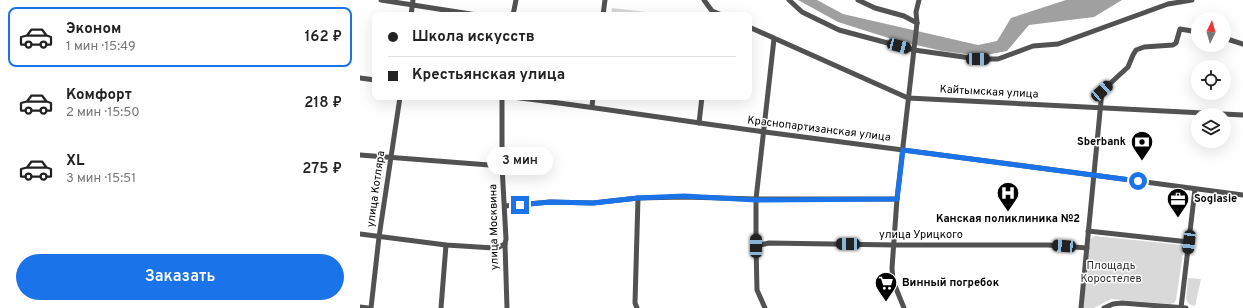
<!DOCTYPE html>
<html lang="ru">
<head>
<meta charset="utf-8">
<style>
  :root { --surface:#fff; --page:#f6f6f6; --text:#222; --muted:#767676; --line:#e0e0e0; --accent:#1a73e8 }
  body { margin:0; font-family:Overpass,sans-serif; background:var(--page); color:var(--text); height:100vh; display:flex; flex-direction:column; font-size:15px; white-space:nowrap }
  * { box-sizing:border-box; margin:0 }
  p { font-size:13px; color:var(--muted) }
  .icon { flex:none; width:22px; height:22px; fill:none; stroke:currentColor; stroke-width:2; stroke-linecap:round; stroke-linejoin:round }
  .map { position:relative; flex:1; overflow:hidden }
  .side { display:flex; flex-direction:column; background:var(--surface); width:360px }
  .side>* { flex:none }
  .guide { position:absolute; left:12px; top:12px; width:380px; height:88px; border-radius:8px; box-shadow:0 4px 16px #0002; display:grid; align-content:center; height:88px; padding:0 16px; background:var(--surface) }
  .needle { width:26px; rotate:5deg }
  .controls { position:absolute; left:831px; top:12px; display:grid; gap:8px }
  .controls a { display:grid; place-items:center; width:40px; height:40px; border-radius:50%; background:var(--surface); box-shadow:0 4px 16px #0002; font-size:20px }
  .end { position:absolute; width:18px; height:18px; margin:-9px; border:5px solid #1a73e8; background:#fff; box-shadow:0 0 0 2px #fff }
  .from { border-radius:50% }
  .bubble { position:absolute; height:28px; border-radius:14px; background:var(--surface); box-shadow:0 4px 16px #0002; font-size:13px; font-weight:600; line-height:28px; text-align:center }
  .car { position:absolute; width:12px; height:24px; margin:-12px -6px; border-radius:5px; box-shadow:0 0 3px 1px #0007; background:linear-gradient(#222 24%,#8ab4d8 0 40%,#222 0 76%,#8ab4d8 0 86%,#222 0) }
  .guide b { display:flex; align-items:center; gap:14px; height:38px; font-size:15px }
  .guide b+b { border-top:1px solid var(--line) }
  .guide i { width:10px; height:10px; background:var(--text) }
  ul { padding:7px 0 0; list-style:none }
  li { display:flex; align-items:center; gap:12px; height:60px; margin:0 8px 6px; padding:0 8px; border:2px solid transparent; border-radius:8px }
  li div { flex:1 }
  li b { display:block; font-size:15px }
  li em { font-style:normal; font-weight:600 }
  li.active { border-color:var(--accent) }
  li>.icon { width:36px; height:36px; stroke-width:1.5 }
  .button { display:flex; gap:8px; margin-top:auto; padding:8px 16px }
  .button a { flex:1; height:46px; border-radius:24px; background:var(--accent); color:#fff; font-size:16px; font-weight:600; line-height:46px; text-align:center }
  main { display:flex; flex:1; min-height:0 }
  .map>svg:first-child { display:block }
  .green { fill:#d9d9d9 }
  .water { fill:#a0a0a0 }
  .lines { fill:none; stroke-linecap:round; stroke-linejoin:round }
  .minor { stroke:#525252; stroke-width:5 }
  .route { stroke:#1a73e8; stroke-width:5 }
  .labels { text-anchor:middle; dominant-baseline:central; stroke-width:3; stroke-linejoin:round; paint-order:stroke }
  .street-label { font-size:11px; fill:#000; stroke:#fff }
  .poi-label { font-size:11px; font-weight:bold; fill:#000; stroke:#fff; text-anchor:start }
  .park-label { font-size:11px; fill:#303030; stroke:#fff }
</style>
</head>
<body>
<main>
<section class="side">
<ul>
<li class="active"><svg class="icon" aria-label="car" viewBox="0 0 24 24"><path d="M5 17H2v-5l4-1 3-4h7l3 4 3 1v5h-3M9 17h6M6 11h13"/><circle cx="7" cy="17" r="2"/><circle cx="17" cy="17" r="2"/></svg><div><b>Эконом</b><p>1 мин · 15:49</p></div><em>162 ₽</em></li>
<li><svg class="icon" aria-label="car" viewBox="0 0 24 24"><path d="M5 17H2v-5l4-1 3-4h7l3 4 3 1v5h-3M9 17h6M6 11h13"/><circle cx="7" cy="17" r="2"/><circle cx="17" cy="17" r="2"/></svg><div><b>Комфорт</b><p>2 мин · 15:50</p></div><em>218 ₽</em></li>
<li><svg class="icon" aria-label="car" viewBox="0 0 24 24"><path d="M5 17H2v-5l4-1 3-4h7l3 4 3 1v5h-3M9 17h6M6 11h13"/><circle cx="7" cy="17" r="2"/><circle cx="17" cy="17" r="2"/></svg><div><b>XL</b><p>3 мин · 15:51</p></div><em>275 ₽</em></li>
</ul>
<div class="button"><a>Заказать</a></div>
</section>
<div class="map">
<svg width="883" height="308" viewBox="0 0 883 308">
  <rect width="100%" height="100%" fill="#fff"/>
  <!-- green -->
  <g class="green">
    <path d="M252,8l59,7h-60z"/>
    <path d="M735,236l87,9 2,2 -8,53 -2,3 -4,1 -59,-5 -17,9h-12l8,-69z"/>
    <path d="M828,278l13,1 -6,27 -6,-2 -3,-5z"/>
  </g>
  <!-- water -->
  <path class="water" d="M438,0h19l26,14 135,31 19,-4 14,-23 55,-18h56l-28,17 -65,8 -22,26 -26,5 -39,-5 -47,-11 -57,-18z"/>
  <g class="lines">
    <!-- minor -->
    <g class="minor">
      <path d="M21,0l96,15"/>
      <path d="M344,0l8,11 10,4"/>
      <path d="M429,0l13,12 37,18 75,20 64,9h20l35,-13 25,-2 110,-40 24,-4"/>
      <path d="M498,0l17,8 29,8 13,7"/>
      <path d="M51,15l2,-15"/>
      <path d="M153,15l3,-15"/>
      <path d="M243,15l2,-15"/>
      <path d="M389,27l159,71 335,17"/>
      <path d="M864,38l19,6"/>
      <path d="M0,78l15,2"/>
      <path d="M142,97v69l4,73 -1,5 2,64"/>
      <path d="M152,97c84,10 168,24 253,35 159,21 319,41 478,63"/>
      <path d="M232,107l1,-10"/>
      <path d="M339,123l3,-26"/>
      <path d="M0,155l142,11"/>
      <path d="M145,206l45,-4 43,1 45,-5 46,-1 72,2h141"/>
      <path d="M728,231l101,11"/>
      <path d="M0,234l86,11 48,3 5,-1 6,-3"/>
      <path d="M396,246l13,-3 125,2h154l39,3"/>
      <path d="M0,307l8,1"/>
      <path d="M11,308l8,-71 21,-140"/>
      <path d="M81,308l5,-63"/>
      <path d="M277,308l-2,-5 3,-105"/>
      <path d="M405,308l-8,-18 -1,-44v-47l18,-160"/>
      <path d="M544,308l-11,-27 -1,-13 5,-69 20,-176 -1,-11 3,-12"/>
      <path d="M721,308l21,-217 26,-24 5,-12 3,-5 8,-3 29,-2 3,-2 4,-14 18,3"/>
      <path d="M744,308l9,-4 9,-1 64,5"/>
      <path d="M821,308l14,-119"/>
    </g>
  </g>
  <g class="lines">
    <!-- route -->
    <path class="route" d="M160,205l30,-3 43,1 45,-5 46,-2 72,4 141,-1 6,-49 235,31"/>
  </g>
  <!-- icons -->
  <defs>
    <g id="bank-pin" transform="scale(1.15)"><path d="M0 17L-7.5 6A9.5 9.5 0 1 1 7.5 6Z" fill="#000" stroke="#fff"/><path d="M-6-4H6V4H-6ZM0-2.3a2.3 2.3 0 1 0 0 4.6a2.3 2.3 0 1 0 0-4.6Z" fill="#fff"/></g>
    <g id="hospital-pin" transform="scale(1.15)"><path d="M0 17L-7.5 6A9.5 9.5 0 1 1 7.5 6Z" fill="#000" stroke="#fff"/><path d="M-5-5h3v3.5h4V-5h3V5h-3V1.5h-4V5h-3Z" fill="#fff"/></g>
    <g id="office-pin" transform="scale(1.15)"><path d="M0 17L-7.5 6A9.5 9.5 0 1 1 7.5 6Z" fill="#000" stroke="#fff"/><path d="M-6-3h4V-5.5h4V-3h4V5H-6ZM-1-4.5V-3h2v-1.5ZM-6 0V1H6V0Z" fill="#fff"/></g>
    <g id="supermarket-pin" transform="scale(1.15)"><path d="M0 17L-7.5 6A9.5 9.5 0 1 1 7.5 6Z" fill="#000" stroke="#fff"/><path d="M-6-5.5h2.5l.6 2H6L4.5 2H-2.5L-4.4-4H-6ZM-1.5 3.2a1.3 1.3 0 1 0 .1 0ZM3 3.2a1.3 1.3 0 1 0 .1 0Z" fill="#fff"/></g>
  </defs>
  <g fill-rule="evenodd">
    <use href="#bank-pin" x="782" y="142"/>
    <use href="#hospital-pin" x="648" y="193"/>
    <use href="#office-pin" x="818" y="199"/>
    <use href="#supermarket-pin" x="526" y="283"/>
  </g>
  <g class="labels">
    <!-- street labels -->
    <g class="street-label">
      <text transform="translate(629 92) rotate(3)">Кайтымская улица</text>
      <text transform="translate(459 129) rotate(7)">Краснопартизанская улица</text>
      <text transform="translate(16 189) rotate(-82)">улица Котляра</text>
      <text transform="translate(134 227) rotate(-91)">улица Москвина</text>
      <text x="561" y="235">улица Урицкого</text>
    </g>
    <!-- poi labels -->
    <g class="poi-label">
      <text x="766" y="142" text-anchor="end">Sberbank</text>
      <text x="834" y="199">Soglasie</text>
      <text x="648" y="219" text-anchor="middle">Канская поликлиника №2</text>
      <text x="542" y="283">Винный погребок</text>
    </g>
    <!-- park labels -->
    <g class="park-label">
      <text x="751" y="266">Площадь<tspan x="751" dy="13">Коростелев</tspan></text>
    </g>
  </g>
</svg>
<div class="controls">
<a><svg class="needle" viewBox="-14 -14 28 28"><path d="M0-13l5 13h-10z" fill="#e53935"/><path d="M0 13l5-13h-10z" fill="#767676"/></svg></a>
<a><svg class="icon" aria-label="locate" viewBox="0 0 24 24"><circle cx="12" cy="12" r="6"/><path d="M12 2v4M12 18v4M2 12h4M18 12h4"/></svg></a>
<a><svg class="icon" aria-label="layers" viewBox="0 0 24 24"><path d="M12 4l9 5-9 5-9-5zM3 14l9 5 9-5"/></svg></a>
</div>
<i class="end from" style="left:778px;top:181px"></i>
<i class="end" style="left:160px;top:205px"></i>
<div class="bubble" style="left:127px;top:147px;width:66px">3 мин</div>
<i class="car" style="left:539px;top:46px;rotate:105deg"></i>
<i class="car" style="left:618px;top:59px;rotate:89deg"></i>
<i class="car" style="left:742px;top:91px;rotate:48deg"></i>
<i class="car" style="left:829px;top:242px;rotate:187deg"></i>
<i class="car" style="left:488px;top:244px;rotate:271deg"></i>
<i class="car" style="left:396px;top:246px;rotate:0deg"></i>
<i class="car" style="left:704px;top:246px;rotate:274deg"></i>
<div class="guide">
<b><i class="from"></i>Школа искусств</b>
<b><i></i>Крестьянская улица</b>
</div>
</div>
</main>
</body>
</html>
